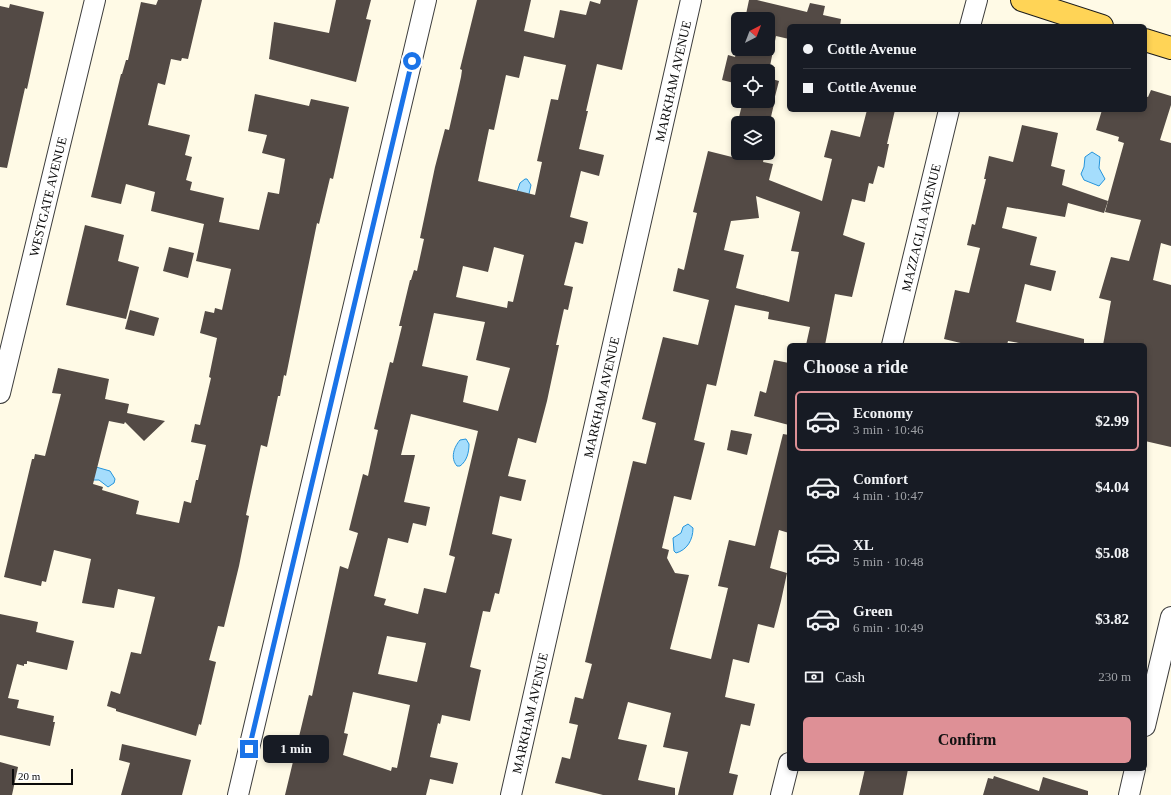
<!DOCTYPE html>
<html lang="en">
<head>
<meta charset="utf-8">
<style>
  :root { --surface:#171b24; --page:#242831; --text:#f1f3f6; --muted:#9ea1a6; --line:#363941; --accent:#de9096 }
  body { margin:0; font-family:Georgia,serif; background:var(--page); color:var(--text); height:100vh; display:flex; flex-direction:column; font-size:15px; white-space:nowrap }
  * { box-sizing:border-box; margin:0 }
  p { font-size:13px; color:var(--muted) }
  .icon { flex:none; width:22px; height:22px; fill:none; stroke:currentColor; stroke-width:2; stroke-linecap:round; stroke-linejoin:round }
  .map { position:relative; flex:1; overflow:hidden }
  .details { position:absolute; left:787px; top:343px; width:360px; height:428px; display:flex; flex-direction:column; background:var(--surface); border-radius:6px; box-shadow:0 2px 6px #0003 }
  .details>* { flex:none }
  .hud { position:absolute; left:787px; top:24px; width:360px; height:88px; border-radius:6px; box-shadow:0 2px 6px #0003; display:grid; align-content:center; height:88px; padding:0 16px; background:var(--surface) }
  .needle { width:26px; rotate:42deg }
  .buttons { position:absolute; left:731px; top:12px; display:grid; gap:8px }
  .buttons a { display:grid; place-items:center; width:44px; height:44px; border-radius:6px; background:var(--surface); box-shadow:0 2px 6px #0003; font-size:20px }
  .scale { position:absolute; left:12px; bottom:10px; width:61px; box-sizing:border-box; padding-left:4px; border:2px solid #0a0a0a; border-top:0; font-size:11px; line-height:14px; white-space:nowrap; color:#0a0a0a; -webkit-text-stroke:3px #fff; paint-order:stroke }
  .end { position:absolute; width:18px; height:18px; margin:-9px; border:5px solid #1a73e8; background:#fff; box-shadow:0 0 0 2px #fff }
  .from { border-radius:50% }
  .bubble { position:absolute; height:28px; border-radius:6px; background:var(--surface); box-shadow:0 2px 6px #0003; font-size:13px; font-weight:600; line-height:28px; text-align:center }
  .hud b { display:flex; align-items:center; gap:14px; height:38px; font-size:15px }
  .hud b+b { border-top:1px solid var(--line) }
  .hud i { width:10px; height:10px; background:var(--text) }
  ul { padding:0; list-style:none }
  li { display:flex; align-items:center; gap:12px; height:60px; margin:0 8px 6px; padding:0 8px; border:2px solid transparent; border-radius:6px }
  li div { flex:1 }
  li b { display:block; font-size:15px }
  li em { font-style:normal; font-weight:600 }
  li.on { border-color:var(--accent) }
  li>.icon { width:36px; height:36px; stroke-width:1.5 }
  h2 { padding:0 16px; font-size:18px; line-height:48px }
  .pay { display:flex; align-items:center; gap:10px; height:44px; padding:0 16px; font-size:15px }
  .pay p { margin-inline-start:auto }
  .cta { display:flex; gap:8px; margin-top:auto; padding:8px 16px }
  .cta a { flex:1; height:46px; border-radius:6px; background:var(--accent); color:#111; font-size:16px; font-weight:600; line-height:46px; text-align:center }
  .map>svg:first-child { display:block }
  .water { fill:#a5ddfc; stroke:#2594db }
  .building { fill:#534a45; fill-rule:evenodd }
  .lines { fill:none; stroke-linecap:round; stroke-linejoin:round }
  .minor-casing { stroke:#3d3d3d; stroke-width:22 }
  .major-casing { stroke:#1b1b1b; stroke-width:24 }
  .minor { stroke:#fff; stroke-width:20 }
  .major { stroke:#ffd456; stroke-width:22 }
  .route { stroke:#1a73e8; stroke-width:5 }
  .labels { text-anchor:middle; dominant-baseline:central; stroke-width:4; stroke-linejoin:round; paint-order:stroke }
  .street-label { font-size:13px; fill:#0a0a0a; stroke:#fff }
</style>
</head>
<body>
<div class="map">
<svg width="1171" height="795" viewBox="0 0 1171 795">
  <rect width="100%" height="100%" fill="#fffae6"/>
  <!-- water -->
  <g class="water">
    <path d="M1092,152l8,5 -1,11 6,11 -6,7 -15,-6 -3,-6 3,-7 1,-10z"/>
    <path d="M525,179h2l4,6 -5,22 -11,-9 5,-15z"/>
    <path d="M466,439l3,5c0,8 -2,17 -9,22h-3c-7,-8 -3,-19 3,-26z"/>
    <path d="M96,467l14,4 5,8 -1,4 -6,4 -9,-7h-8z"/>
    <path d="M688,524l5,4c0,12 -6,22 -17,25l-2,-2 -1,-13 8,-5 2,-6z"/>
  </g>
  <!-- building -->
  <g class="building">
    <path d="M158,0h44l-14,59 -6,-1 -1,3 -10,-2 -6,26 -7,-2 -10,42 42,10 -5,20 7,2 -6,23 6,2 -2,8 34,8 -5,24 40,8 9,-38 11,2 6,-35 -23,-6 5,-18 -19,-4 7,-37 54,12 2,-7 38,8 -16,72 -3,-1 -11,46 -2,-1 -31,153 -2,-1 -4,21h-2l-11,51 -6,-2 -15,70 3,1 -10,50 -15,61 -6,-1 -9,34 7,2 -15,63 -2,-1 -3,12 -80,-25v-2l-9,-3 4,-15 9,3 11,-42 10,2 14,-57 -37,-8 -4,19 -32,-5 9,-44 -37,-9 -8,32 -4,-1 -1,5 -37,-9 28,-118h2l1,-5 10,2 16,-62 -9,-1 6,-25 51,11 -4,20 24,5 -2,9 38,8 -21,20 -19,-19 -1,2 -15,-3 -16,63 10,3 -1,3 37,11 -3,13 43,9 5,-22 7,2 5,-23h2l8,-35 -15,-3 4,-18 5,1 11,-47 -2,-1 8,-39 -17,-5 5,-22 9,2 1,-5 7,2 9,-41 -35,-8 8,-37 -53,-13 4,-19 -29,-8 -5,20 -30,-7 30,-123h1l4,-14h2l13,-58 15,3z"/>
    <path d="M336,0h35l-5,19 5,1 -15,62 -87,-23 5,-37 55,11z"/>
    <path d="M477,0h54l-7,31 30,7 6,-28 26,5 4,-14 10,3 1,-4h37l-16,70 -25,-6 -11,47h2l-9,38 25,6 -5,21 -18,-5 -11,46 18,5 -5,22 -8,-2 -11,43 9,2 -5,23 -4,-1 -8,36h3l-12,56 -11,42 -18,-5 -10,38 18,4 -5,21 -21,-5 -8,38 20,5 -13,55 -4,-1 -5,19 -7,-1 -13,56 11,3 -11,51 -28,-6 -2,9 -2,-1 -8,34 28,6 -5,21 -23,-5 -4,16h-141l24,-100 3,1 28,-130 8,3 10,-36 -9,-3 14,-56 5,2 10,-46 -4,-1 16,-67 3,1 9,-37h-3l11,-46h1l3,-10 3,1 7,-32 -4,-1 15,-71 10,-38 4,1 12,-53 1,-7 -2,-1zM524,56l42,9 -8,35 -7,-1 -14,62 5,1 -7,33 -57,-14 11,-52 5,1 12,-55 13,3zM494,247l30,8 -11,47 -5,-1 -1,7 -51,-11 7,-31 25,6zM434,313l51,9 -9,38 34,8 -12,43 -35,-9 5,-26 -46,-10zM411,414l67,17 -26,111 -3,13 6,2 -9,36 -22,-5 -6,26 -34,-9 2,-6 -12,-3 14,-58 20,5 5,-20 13,3 4,-19 -26,-5 11,-47h-14zM387,636l39,7 -9,39 -39,-8zM353,692l57,13 -13,63 -5,-1 -1,4 -48,-16 5,-21 -4,-1z"/>
    <path d="M749,0h8l50,12 3,-9 15,3 -2,9 18,4 -1,7h-51v13l-13,-3 -6,30 5,1 -3,12 7,2 -6,23h1l-4,17 3,1 -5,20v-19h-24l2,-5 -7,-1 4,-16h25v-30h-30v13l-16,-4 6,-25 7,2 3,-11v3h30v-30h-23z"/>
    <path d="M10,4l34,8 -17,77 -2,-1 -18,80 -7,-1v-161l9,2z"/>
    <path d="M1151,90l20,6v9l-11,35 11,3v103l-10,-3 -8,37 18,5v162l-26,-6v-96h-42l8,-44 -12,-3 12,-41 18,4 12,-41 -36,-8 19,-69 -6,-2 1,-4 -23,-7 6,-20h43v-14l3,1z"/>
    <path d="M867,110h28l-8,34h2l-5,24 -6,-2 -5,18 -4,-1 -4,19 -13,-3 -9,36 22,8 -13,54 -17,-3 -10,51h-19l4,-18 -42,-8 1,-7 -34,-7 -19,81 -9,-2 -13,56 11,3 -14,57 -17,-4 -12,52 7,2 -2,8 8,15 14,2 -19,74 41,10 17,-71 -10,-2 11,-46 26,6 28,-112 6,1v98l-10,-3 -9,38 17,5 -6,28 -7,27 -16,-4 -9,39 -16,-4 -8,38 30,7 -5,22 -9,-2 -12,49 9,2 -5,20h-55l10,-43 -25,-5 8,-34 -43,-11 -10,37 29,6 -9,35 37,8v7h-72l-48,-12 7,-26 8,2 8,-34 -9,-2 6,-26 8,2 9,-35 -7,-2 48,-201 13,3 10,-41 -14,-4 21,-82 35,8 11,-45 -36,-9 5,-23 6,2 13,-57 -4,-1 15,-61 28,7 2,-7v2h27l-2,9 10,2 -4,16 53,21 10,-42 -8,-2 7,-27 29,7zM756,196l44,16 -9,39 8,1 -10,50 -53,-14 8,-33 -20,-5 7,-29 28,-3z"/>
    <path d="M1022,125l36,8 -7,33 14,4 -3,15 46,16 -4,12 -36,-10 -3,14 -58,-10 -5,21 35,9 -7,28 26,6 -5,20 -26,-7 -9,38 68,17v6h-53l-23,-4 -1,4h-38l-25,-6 11,-49 14,3 11,-45 -13,-3 5,-21 3,1 11,-46h-2l5,-23 24,6z"/>
    <path d="M85,225l39,10 -6,26 21,6 -13,52 -60,-14z"/>
    <path d="M169,247l25,6 -6,25 -25,-7z"/>
    <path d="M130,310l29,8 -5,18 -29,-7z"/>
    <path d="M774,360l15,3v62l-35,-9 6,-25 6,2z"/>
    <path d="M731,430l21,4 -5,21 -20,-5z"/>
    <path d="M0,614l38,8 -2,10 38,9 -7,29 -40,-9v3h-3v2l-7,-2 -9,34 11,2 -2,8 37,8 -1,6h2l-5,24 -50,-11z"/>
    <path d="M122,744l69,16 -9,35h-61l9,-32 -11,-3z"/>
    <path d="M0,762l18,5 -6,28h-12z"/>
    <path d="M865,769h43l-5,26h-44z"/>
    <path d="M994,776l45,15 4,-14 45,14v4h-105l5,-17 5,1z"/>
  </g>
  <g class="lines">
    <!-- minor casing -->
    <g class="minor-casing">
      <g id="minor">
        <path d="M970,26l7,-26"/>
        <path id="s1" d="M892,345l57,-235"/>
        <path id="s2" d="M0,393l95,-393"/>
        <path d="M1145,726l26,-109"/>
        <path d="M238,795l188,-795"/>
        <path id="s3" d="M511,795l180,-795"/>
        <path d="M781,795l8,-32"/>
        <path d="M1129,795l6,-26"/>
      </g>
    </g>
    <!-- major casing -->
    <g class="major-casing">
      <g id="major">
        <path d="M1022,0l80,26"/>
        <path d="M1145,40l26,8"/>
      </g>
    </g>
    <!-- minor -->
    <use href="#minor" class="minor"/>
    <!-- major -->
    <use href="#major" class="major"/>
  </g>
  <g class="lines">
    <!-- route -->
    <path class="route" d="M249,749l163,-688"/>
  </g>
  <g class="labels">
    <!-- street labels -->
    <g class="street-label">
      <text stroke="none"><textPath href="#s3" startOffset="732">MARKHAM AVENUE</textPath></text>
      <text stroke="none"><textPath href="#s2" startOffset="202">WESTGATE AVENUE</textPath></text>
      <text stroke="none"><textPath href="#s1" startOffset="121">MAZZAGLIA AVENUE</textPath></text>
      <text stroke="none"><textPath href="#s3" startOffset="408">MARKHAM AVENUE</textPath></text>
      <text stroke="none"><textPath href="#s3" startOffset="84">MARKHAM AVENUE</textPath></text>
    </g>
  </g>
</svg>
<div class="buttons">
<a><svg class="needle" viewBox="-14 -14 28 28"><path d="M0-13l5 13h-10z" fill="#e53935"/><path d="M0 13l5-13h-10z" fill="#9ea1a6"/></svg></a>
<a><svg class="icon" aria-label="locate" viewBox="0 0 24 24"><circle cx="12" cy="12" r="6"/><path d="M12 2v4M12 18v4M2 12h4M18 12h4"/></svg></a>
<a><svg class="icon" aria-label="layers" viewBox="0 0 24 24"><path d="M12 4l9 5-9 5-9-5zM3 14l9 5 9-5"/></svg></a>
</div>
<div class="scale">20 m</div>
<i class="end from" style="left:412px;top:61px"></i>
<i class="end" style="left:249px;top:749px"></i>
<div class="bubble" style="left:263px;top:735px;width:66px">1 min</div>
<div class="hud">
<b><i class="from"></i>Cottle Avenue</b>
<b><i></i>Cottle Avenue</b>
</div>
<section class="details">
<h2>Choose a ride</h2>
<ul>
<li class="on"><svg class="icon" aria-label="car" viewBox="0 0 24 24"><path d="M5 17H2v-5l4-1 3-4h7l3 4 3 1v5h-3M9 17h6M6 11h13"/><circle cx="7" cy="17" r="2"/><circle cx="17" cy="17" r="2"/></svg><div><b>Economy</b><p>3 min · 10:46</p></div><em>$2.99</em></li>
<li><svg class="icon" aria-label="car" viewBox="0 0 24 24"><path d="M5 17H2v-5l4-1 3-4h7l3 4 3 1v5h-3M9 17h6M6 11h13"/><circle cx="7" cy="17" r="2"/><circle cx="17" cy="17" r="2"/></svg><div><b>Comfort</b><p>4 min · 10:47</p></div><em>$4.04</em></li>
<li><svg class="icon" aria-label="car" viewBox="0 0 24 24"><path d="M5 17H2v-5l4-1 3-4h7l3 4 3 1v5h-3M9 17h6M6 11h13"/><circle cx="7" cy="17" r="2"/><circle cx="17" cy="17" r="2"/></svg><div><b>XL</b><p>5 min · 10:48</p></div><em>$5.08</em></li>
<li><svg class="icon" aria-label="car" viewBox="0 0 24 24"><path d="M5 17H2v-5l4-1 3-4h7l3 4 3 1v5h-3M9 17h6M6 11h13"/><circle cx="7" cy="17" r="2"/><circle cx="17" cy="17" r="2"/></svg><div><b>Green</b><p>6 min · 10:49</p></div><em>$3.82</em></li>
</ul>
<div class="pay"><svg class="icon" aria-label="cash" viewBox="0 0 24 24"><path d="M3 7h18v10H3z"/><circle cx="12" cy="12" r="2"/></svg>Cash<p>230 m</p></div>
<div class="cta"><a>Confirm</a></div>
</section>
</div>
</body>
</html>
